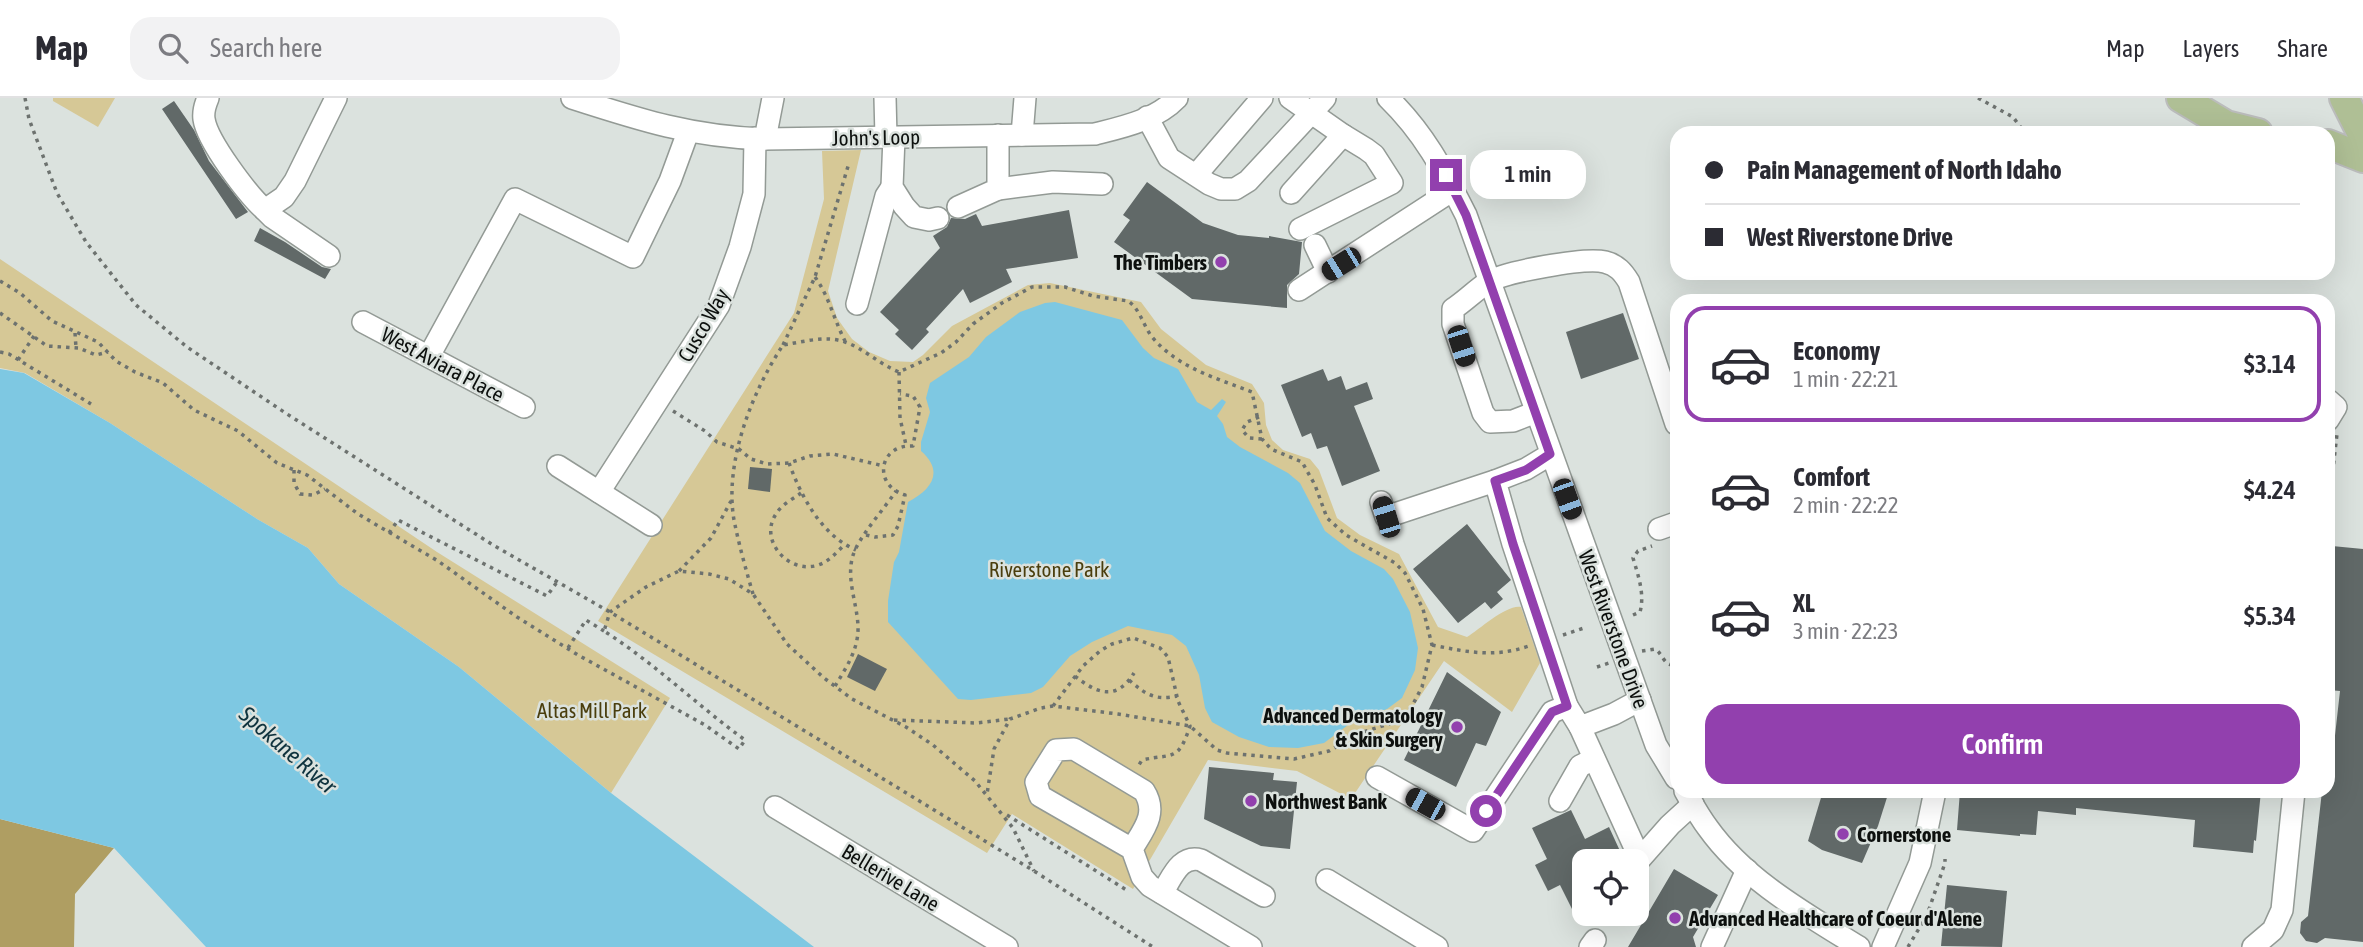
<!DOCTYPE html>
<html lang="en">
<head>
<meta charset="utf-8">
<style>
  :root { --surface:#fff; --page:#f2f2f3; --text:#2b2b33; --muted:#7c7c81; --line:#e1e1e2; --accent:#9240ae }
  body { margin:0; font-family:"Asap Condensed",sans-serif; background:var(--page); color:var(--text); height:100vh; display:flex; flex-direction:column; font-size:26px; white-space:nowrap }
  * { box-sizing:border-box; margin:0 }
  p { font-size:23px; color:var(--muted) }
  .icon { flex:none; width:38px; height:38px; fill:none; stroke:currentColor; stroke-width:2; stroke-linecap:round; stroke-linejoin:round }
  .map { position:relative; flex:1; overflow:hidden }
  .details { position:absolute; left:1670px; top:196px; width:665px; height:504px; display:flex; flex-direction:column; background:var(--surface); border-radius:21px; box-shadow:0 7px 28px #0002 }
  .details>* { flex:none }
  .guide { position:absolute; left:1670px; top:28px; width:665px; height:154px; border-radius:21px; box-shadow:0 7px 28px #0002; display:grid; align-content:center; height:154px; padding:0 35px; background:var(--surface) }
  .tools { position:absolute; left:1572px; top:751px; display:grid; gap:14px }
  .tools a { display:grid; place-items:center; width:77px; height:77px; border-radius:14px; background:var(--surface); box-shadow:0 7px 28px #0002; font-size:35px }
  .end { position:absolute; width:32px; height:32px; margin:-16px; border:9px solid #9240ae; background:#fff; box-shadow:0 0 0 4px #fff }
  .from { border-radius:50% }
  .bubble { position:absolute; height:49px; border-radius:21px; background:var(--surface); box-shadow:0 7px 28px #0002; font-size:23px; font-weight:600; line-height:49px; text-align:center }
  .car { position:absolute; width:21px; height:42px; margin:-21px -10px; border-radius:9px; box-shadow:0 0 5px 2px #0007; background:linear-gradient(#222 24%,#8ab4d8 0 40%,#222 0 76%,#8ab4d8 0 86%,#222 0) }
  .guide b { display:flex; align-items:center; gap:24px; height:66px; font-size:26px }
  .guide b+b { border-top:2px solid var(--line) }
  .guide i { width:18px; height:18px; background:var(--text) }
  ul { padding:12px 0 0; list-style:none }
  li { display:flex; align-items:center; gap:21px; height:116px; margin:0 14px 10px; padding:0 21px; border:4px solid transparent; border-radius:21px }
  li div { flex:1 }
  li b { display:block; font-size:26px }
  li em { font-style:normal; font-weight:600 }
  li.selected { border-color:var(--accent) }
  li>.icon { width:63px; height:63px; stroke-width:1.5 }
  .action { display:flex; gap:14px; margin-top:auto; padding:14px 35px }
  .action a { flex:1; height:80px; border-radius:21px; background:var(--accent); color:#fff; font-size:28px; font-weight:600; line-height:80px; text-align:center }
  header { display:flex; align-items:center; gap:42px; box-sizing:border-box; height:98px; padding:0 35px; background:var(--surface); border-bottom:2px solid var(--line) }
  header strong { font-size:33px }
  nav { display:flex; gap:38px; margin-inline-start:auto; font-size:24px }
  .search { width:490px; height:63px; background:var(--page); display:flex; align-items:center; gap:18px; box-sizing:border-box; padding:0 24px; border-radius:21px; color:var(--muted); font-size:26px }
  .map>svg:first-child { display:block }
  .green { fill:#d6c896 }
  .forest { fill:#af9e62 }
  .water { fill:#7ec8e2 }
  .building { fill:#616968 }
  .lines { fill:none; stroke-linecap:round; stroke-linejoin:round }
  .minor-casing { stroke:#939a95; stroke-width:24 }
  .major-casing { stroke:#bbbcbc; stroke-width:32 }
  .path { stroke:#6d726f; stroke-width:3.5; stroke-dasharray:3.5 5; stroke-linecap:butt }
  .minor { stroke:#fff; stroke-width:21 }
  .major { stroke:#afbf95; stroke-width:28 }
  .route { stroke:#9240ae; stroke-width:9 }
  .poi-dot { fill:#9240ae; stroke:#dbe2de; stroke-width:2.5 }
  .labels { text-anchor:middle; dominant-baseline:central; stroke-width:5; stroke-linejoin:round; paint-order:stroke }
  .street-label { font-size:21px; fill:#0d100e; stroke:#dbe2de }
  .poi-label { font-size:21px; font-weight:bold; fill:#0d100e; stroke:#dbe2de; text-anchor:start }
  .park-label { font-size:21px; fill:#4a3e0d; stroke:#dbe2de }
  .water-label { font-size:23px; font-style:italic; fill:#0f333e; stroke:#dbe2de }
</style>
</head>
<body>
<header>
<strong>Map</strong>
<div class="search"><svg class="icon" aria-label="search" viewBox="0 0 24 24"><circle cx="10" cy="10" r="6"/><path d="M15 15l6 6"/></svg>Search here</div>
<nav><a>Map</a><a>Layers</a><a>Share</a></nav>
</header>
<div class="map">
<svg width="2363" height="849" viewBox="0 0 2363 849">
  <rect width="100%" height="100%" fill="#dbe2de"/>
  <!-- green -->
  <g class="green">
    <path d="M53,0h62l-17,29 -45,-26z"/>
    <path d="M861,52l-33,141 9,27 15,21 17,13 21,9 23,1 10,-7 29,-29 76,-41 22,-2 91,19 20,27 45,36 46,19 12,19 2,22 6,15 11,10 27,9 9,11 18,48 23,17 39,19 39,73 29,10c13,-8 40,-33 54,-30l19,56 -28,49 -68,-51 -93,138 -54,-28 -89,-11 -75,129 -121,-75 -25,39 -389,-232 196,-308 30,-114 -2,-48z"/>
    <path d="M0,161l437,293 233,146 -59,95 -152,-126 -120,-83 -31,-36 -51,-29 -147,-96 -85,-50 -25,-5z"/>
  </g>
  <!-- forest -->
  <path class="forest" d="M0,721l114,29 -39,46 -1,53h-74z"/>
  <!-- water -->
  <g class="water">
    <path d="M1055,204l67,18 21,28 11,10 24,11 19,33 14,8 11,-11 4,3 -9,14 6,8 4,13 13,10 48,26 12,10 25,48 26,20 33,18 9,10 17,33 8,36 -3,22 -13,28 -15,11 -35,13 -28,21 -26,5 -29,-1 -30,-10 -27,-15 -7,-14 -6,-33 -13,-29 -14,-11 -44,-9 -36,16 -22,14 -27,31 -12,6 -60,7 -13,-1 -70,-77v-21l6,-39 5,-10 9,-50c23,-12 37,-30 13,-51v-9l9,-30 -4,-14 4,-15 39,-26 17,-20 34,-25 25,-9z"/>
    <path d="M0,271l24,4 86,50 147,96 51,29 31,36 120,83 152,126 203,154h-608l-92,-99 -114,-29z"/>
  </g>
  <!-- building -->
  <g class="building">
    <path d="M174,3l20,29 15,31 39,51 -12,7 -74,-110z"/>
    <path d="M1147,84l56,41 35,12 31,3v-2l33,6 -3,32 -12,11v23l-95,-9 -78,-57 16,-22 -7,-5z"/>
    <path d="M1069,112l9,48 -72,11 6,13 -42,21 -7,-14 -37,40 3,3 -17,18 -17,-16 4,-4 -19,-18 60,-64 -7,-12 14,-9 4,-9 14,1 11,-5 6,12z"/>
    <path d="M260,130l25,14 37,25 9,2 -6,10 -71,-38z"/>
    <path d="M1623,215l16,46 -58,20 -15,-47z"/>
    <path d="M1323,271l5,12 13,-5 5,14 21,-8 6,17 -19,7 26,65 -38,15 -15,-40 -10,3 -6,-16 -9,4 -21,-52z"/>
    <path d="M750,369l22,2 -2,23 -22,-3z"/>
    <path d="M1467,426l44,56 -14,12 6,7 -12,10 -6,-7 -27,21 -45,-54z"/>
    <path d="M2332,448l31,3v393l-38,-4 -8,5 -11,-2 -6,-8 1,-11 7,-6 14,-125 7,-2 11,-98 -12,-1v-126h2z"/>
    <path d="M858,556l29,15 -12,22 -28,-14z"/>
    <path d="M1447,574l54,40 -15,34 -10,-3 -20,44 -52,-27z"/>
    <path d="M1209,669l65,6 -1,7 24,2 -7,67 -29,-3 -57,-27z"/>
    <path d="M1823,693h66l-11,35 -16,37 -40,-13 -14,-9z"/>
    <path d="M1960,693h301l-5,50 -2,-1 -1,13 -60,-6 2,-27 -119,-12v7l-38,-4 -2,24 -16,-1v2l-63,-6z"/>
    <path d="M1571,712l14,29 24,-12 11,24 -21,10h-15v42l-12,6 -12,-24 -12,6 -13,-26 12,-6 -15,-31z"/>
    <path d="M1674,771l44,26 -25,42 3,10h-68z"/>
    <path d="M1947,787l60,6 -5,56 -61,-1z"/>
  </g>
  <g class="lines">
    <!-- minor casing -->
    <g class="minor-casing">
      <g id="minor">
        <path d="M208,0c-3,7 -5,14 -4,21 3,22 44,76 61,91l19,-13 11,-16 41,-83"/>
        <path d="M572,0c68,22 121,39 193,41l330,-5c28,-7 61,-14 82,-36"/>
        <path d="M885,0l1,39"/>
        <path d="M1290,0l53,37 23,14 8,6 18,28 -92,46"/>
        <path d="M1388,0c37,36 55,72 78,117l190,530 20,33"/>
        <path d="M1147,19l22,41 40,26 12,5h14l13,-8 77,-83"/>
        <path d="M1022,37l3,-37"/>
        <path d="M894,39l-2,50 12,19 10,11 15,3 9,-2"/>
        <path d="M765,41l8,-41"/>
        <path d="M1196,77l66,-77"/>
        <path d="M998,91l55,-7 49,2"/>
        <path d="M1291,95l52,-58"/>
        <path d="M958,109l40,-18v-54"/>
        <path d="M265,112l7,7 57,39"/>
        <path d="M1315,147l13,27"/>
        <path d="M1299,192l154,-100"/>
        <path d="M857,206l29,-108 6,-9"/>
        <path d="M363,224l161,85"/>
        <path d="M429,258l86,-157 118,58 37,-76 18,-49"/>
        <path d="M2328,302l8,7 -8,13"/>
        <path d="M1536,314l-23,9 -23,1 -7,-9 -30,-89v-15c12,-8 23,-19 35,-27 17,-10 97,-25 117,-20 12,3 18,10 24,20l47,142"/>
        <path d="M1551,356l-25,15 -31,12 18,63 54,162 13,21 34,-13 26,-14"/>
        <path d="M558,368l93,59"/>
        <path d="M599,394l120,-187 21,-58 14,-53 1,-56"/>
        <path d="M1381,404l5,15 109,-36"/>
        <path d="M1659,431l17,-6"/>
        <path d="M1580,629l60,132 30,-34 23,-21"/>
        <path d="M1377,679l96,54 79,-119 15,-6"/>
        <path d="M1685,693c7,12 14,25 23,37 37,52 98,86 151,119"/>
        <path d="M1560,703l20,-35 14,-7"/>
        <path d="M775,709l232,140"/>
        <path d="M1132,751c12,-20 26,-36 12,-58l-70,-42 -18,1 -20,32 4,14 92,53 10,28 8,9 101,61"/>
        <path d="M1327,782l110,67"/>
        <path d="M1162,795c10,-15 18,-39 39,-33l63,36"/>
        <path d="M1590,849l5,-7"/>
        <path d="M1712,849l35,-77"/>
        <path d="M1883,849l37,-84 15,-72"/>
        <path d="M2253,849l20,-17 9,-20 12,-119"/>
      </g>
    </g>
    <!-- major casing -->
    <g class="major-casing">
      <g id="major">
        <path d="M2181,0l45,27 32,8"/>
        <path d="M2344,0l19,38"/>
        <path d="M2328,46l35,14"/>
      </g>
    </g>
    <!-- path -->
    <g class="path">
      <path d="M25,0l4,21 28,74 29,49 50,63 51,42 100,67 206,131 117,67 424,259 119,76"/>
      <path d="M1978,0l35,19 12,16"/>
      <path d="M815,179c14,19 19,43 30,64"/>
      <path d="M0,183l20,12 32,28 46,21 18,19 19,11 28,11 31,27 44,21 39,32 30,12 51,39 80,47 79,56 61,38 127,70 34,24 6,-9c-48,-35 -91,-77 -141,-109l6,-19 36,-25 33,-16 30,3 20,5 24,15 34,50 37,34 28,21 54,28 27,18 42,36 38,47 21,43"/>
      <path d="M0,215l47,33 32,2 17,7 12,-3"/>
      <path d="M75,235l1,15"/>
      <path d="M783,247l32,-68 34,-114"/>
      <path d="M0,254l9,2 82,50"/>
      <path d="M18,262l16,-24"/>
      <path d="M899,274l1,46 6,27"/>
      <path d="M673,313l32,20 12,11 22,7 12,10 16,5 22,-1 21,-7 23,-2 51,12"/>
      <path d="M1259,319l-12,5 -5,8 7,8 13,1"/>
      <path d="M789,365c12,33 32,72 67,87"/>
      <path d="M294,372v13l6,11 13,1 12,-6"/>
      <path d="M801,395c-8,6 -19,11 -25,21 -17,25 10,58 39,52 13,-3 21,-13 30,-22"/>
      <path d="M2328,399l2,-2 7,-61"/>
      <path d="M389,435l9,-13 149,76 10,-14"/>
      <path d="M866,437l9,2 18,-2 5,-9 7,-31c-33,-10 -26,-51 8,-49l7,-39 -7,-11 -13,-2"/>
      <path d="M679,473l32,-33 20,-37"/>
      <path d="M753,496c-7,-24 -14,-49 -19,-74 -10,-58 18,-128 49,-175 20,-3 42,-10 62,-3 18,6 34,22 54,30l42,-19 15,-11 17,-18 29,-21 30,-16h33l28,9 35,5c12,8 15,24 24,36 26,31 64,41 100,55l10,47 9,10 31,13 13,23 12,33 19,17 49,28 10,10 18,36 9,36 -10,42 -11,21 -22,16 -29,9 -31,18 -35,8 -67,-6 -10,-3 -27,-24 -72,-12 -65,-8 -12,2 -31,11 -16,30 -7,45"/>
      <path d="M1633,517l7,-3c5,-18 -2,-37 -7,-54l5,-7 14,-5"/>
      <path d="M1563,537l21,-7"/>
      <path d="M1432,547c35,7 62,13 97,1"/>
      <path d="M568,550l18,-28 18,11"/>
      <path d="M1642,553l13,-2c9,6 8,17 21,16"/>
      <path d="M1597,569l12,-4"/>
      <path d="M1075,578c22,18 42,25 59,-3"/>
      <path d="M1129,582c16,14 26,21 48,16"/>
      <path d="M835,588c11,-18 24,-37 23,-60 -1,-25 -14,-51 -3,-76 9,-19 29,-41 41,-59"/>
      <path d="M2328,604v29"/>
      <path d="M1053,608l30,-40 17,-15 12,-7 21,-6 27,10 8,9 10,44 12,25c-12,36 -16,27 -48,34l-5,8"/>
      <path d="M894,622l83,3 32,-4"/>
      <path d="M1007,717l121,76"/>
      <path d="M1908,849l19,-32 18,-52v-4"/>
    </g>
    <!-- minor -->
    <use href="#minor" class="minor"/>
    <!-- major -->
    <use href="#major" class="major"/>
  </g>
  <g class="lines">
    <!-- route -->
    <path class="route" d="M1446,77l20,40 84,239 -24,16 -31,11 18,63 54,162 -15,6 -66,99"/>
  </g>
  <!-- markers -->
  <g class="poi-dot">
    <circle cx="1221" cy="164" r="7"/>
    <circle cx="1457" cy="629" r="7"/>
    <circle cx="1251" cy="703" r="7"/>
    <circle cx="1843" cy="736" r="7"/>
    <circle cx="1675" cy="820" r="7"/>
  </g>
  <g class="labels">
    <!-- street labels -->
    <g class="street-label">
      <text transform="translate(876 39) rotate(-1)">John's Loop</text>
      <text transform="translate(703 227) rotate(-60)">Cusco Way</text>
      <text transform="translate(443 266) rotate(28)">West Aviara Place</text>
      <text transform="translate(1614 531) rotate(70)">West Riverstone Drive</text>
      <text transform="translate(891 779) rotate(31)">Bellerive Lane</text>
    </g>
    <!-- poi labels -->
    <g class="poi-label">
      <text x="1207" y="164" text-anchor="end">The Timbers</text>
      <text x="1443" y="617" text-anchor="end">Advanced Dermatology<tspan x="1443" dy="24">&amp; Skin Surgery</tspan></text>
      <text x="1265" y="703">Northwest Bank</text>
      <text x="1857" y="736">Cornerstone</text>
      <text x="1689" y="820">Advanced Healthcare of Coeur d'Alene</text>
    </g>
    <!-- park labels -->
    <g class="park-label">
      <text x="1049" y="471">Riverstone Park</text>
      <text x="592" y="612">Altas Mill Park</text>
    </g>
    <!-- water labels -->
    <g class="water-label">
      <text transform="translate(288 652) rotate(41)">Spokane River</text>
    </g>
  </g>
</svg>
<div class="tools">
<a><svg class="icon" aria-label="locate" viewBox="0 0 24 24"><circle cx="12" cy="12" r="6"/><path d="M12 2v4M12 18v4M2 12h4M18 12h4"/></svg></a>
</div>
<i class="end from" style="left:1486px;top:713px"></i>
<i class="end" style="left:1446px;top:77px"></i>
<div class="bubble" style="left:1470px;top:52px;width:116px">1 min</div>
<i class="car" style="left:1341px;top:166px;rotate:238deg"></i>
<i class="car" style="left:1461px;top:248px;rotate:162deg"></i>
<i class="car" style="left:1567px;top:401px;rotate:160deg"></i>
<i class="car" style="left:1386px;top:419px;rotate:343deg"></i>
<i class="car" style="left:1425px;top:706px;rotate:299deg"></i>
<div class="guide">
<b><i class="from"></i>Pain Management of North Idaho</b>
<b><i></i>West Riverstone Drive</b>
</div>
<section class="details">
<ul>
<li class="selected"><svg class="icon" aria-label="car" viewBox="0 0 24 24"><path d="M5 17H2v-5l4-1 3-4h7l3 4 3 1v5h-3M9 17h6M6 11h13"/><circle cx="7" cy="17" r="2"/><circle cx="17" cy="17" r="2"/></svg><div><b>Economy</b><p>1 min · 22:21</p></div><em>$3.14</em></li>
<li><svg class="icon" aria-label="car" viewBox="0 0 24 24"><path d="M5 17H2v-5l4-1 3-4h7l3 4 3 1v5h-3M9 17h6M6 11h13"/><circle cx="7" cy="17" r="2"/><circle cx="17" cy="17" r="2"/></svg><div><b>Comfort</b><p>2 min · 22:22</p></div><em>$4.24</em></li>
<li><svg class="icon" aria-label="car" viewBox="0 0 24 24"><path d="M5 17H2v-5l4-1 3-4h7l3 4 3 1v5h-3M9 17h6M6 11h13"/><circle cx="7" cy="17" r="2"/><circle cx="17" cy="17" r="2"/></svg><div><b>XL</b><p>3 min · 22:23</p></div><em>$5.34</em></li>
</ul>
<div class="action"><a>Confirm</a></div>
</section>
</div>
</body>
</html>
